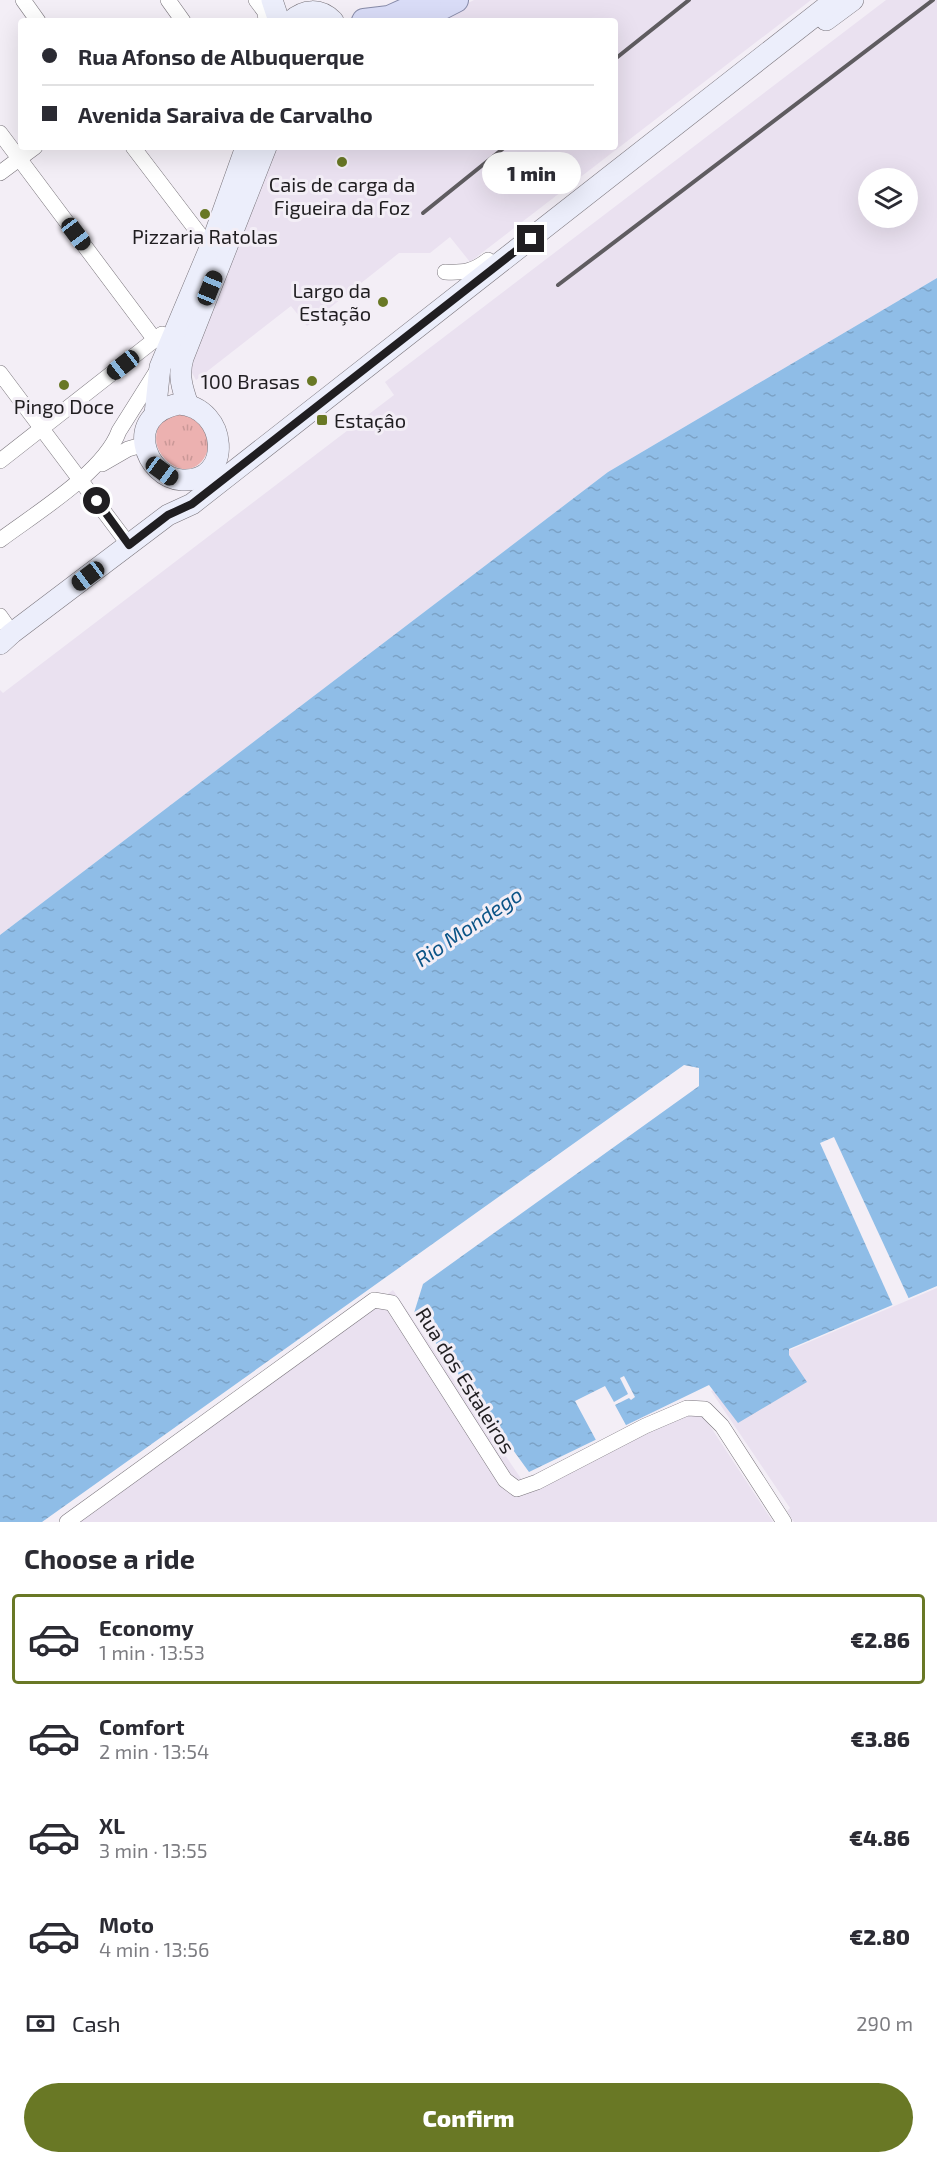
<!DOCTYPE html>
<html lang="en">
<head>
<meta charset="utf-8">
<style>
  :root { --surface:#fff; --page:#f7f7f7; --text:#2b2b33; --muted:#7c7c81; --line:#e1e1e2; --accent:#697825 }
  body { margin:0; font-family:"Exo 2",sans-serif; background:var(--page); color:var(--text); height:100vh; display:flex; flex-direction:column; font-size:22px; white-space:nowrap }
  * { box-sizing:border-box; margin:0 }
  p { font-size:20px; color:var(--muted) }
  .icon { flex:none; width:33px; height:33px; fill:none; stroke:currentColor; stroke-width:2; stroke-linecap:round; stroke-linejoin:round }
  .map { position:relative; height:1522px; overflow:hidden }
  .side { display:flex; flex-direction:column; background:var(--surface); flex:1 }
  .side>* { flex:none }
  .guide { position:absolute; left:18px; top:18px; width:600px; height:132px; border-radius:6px; box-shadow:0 6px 24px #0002; display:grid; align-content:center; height:132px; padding:0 24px; background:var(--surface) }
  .fabs { position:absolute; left:858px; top:168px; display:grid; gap:12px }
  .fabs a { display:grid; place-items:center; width:60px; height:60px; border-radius:50%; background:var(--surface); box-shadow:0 6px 24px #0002; font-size:30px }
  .end { position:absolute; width:27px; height:27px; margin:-14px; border:8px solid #201e21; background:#fff; box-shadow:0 0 0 3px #fff }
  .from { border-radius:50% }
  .bubble { position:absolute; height:42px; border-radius:21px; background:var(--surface); box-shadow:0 6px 24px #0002; font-size:20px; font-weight:800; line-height:42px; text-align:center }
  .car { position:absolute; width:18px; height:36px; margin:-18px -9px; border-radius:8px; box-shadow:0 0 4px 2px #0007; background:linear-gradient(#222 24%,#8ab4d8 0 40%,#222 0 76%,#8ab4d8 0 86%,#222 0) }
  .guide b { display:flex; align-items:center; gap:21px; height:57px; font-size:22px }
  .guide b+b { border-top:2px solid var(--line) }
  .guide i { width:15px; height:15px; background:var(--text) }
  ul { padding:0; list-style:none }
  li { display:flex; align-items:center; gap:18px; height:90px; margin:0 12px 9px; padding:0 12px; border:3px solid transparent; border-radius:6px }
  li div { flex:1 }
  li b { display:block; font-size:22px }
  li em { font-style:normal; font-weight:800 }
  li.selected { border-color:var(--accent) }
  li>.icon { width:54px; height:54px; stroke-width:1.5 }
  h2 { padding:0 24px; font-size:27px; line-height:72px }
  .pay { display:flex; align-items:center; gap:15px; height:66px; padding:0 24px; font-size:22px }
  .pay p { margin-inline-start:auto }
  .primary-button { display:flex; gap:12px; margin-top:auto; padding:12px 24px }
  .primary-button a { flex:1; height:69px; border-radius:36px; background:var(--accent); color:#fff; font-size:24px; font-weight:800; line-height:69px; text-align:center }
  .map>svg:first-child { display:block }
  .built { fill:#eae1f0; fill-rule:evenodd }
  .grass { fill:url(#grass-tufts) }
  .water { fill:url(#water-ripples) }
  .pier { fill:#f3eef6 }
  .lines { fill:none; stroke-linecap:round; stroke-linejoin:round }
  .minor-casing { stroke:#7a757c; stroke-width:16 }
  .secondary-casing { stroke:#7a757c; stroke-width:22 }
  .primary-casing { stroke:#878ba9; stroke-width:26 }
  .minor { stroke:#fff; stroke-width:15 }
  .secondary { stroke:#eceefb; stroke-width:21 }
  .primary { stroke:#d9dcf7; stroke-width:24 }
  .rail { stroke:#5f5c60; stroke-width:4 }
  .route { stroke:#201e21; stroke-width:8 }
  .poi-dot { fill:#697825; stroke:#f3eef6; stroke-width:2 }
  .labels { text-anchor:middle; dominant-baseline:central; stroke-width:6; stroke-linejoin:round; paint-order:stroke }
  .poi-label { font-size:20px; fill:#201e21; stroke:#f3eef6 }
  .street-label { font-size:20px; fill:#201e21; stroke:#f3eef6 }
  .water-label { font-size:21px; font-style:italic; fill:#0b5487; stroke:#f3eef6 }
</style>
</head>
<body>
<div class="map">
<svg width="937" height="1522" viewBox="0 0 937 1522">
  <defs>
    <pattern id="grass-tufts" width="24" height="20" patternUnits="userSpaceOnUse" patternTransform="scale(1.5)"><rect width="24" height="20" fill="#ecb1b0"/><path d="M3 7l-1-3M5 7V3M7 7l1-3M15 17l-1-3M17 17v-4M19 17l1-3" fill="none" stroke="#ca9897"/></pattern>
    <pattern id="water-ripples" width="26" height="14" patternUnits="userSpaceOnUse" patternTransform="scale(1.5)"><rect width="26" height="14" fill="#8fbde7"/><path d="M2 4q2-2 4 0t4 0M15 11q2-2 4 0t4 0" fill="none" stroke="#7ba2c6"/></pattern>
  </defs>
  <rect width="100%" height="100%" fill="#f3eef6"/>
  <!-- built -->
  <g class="built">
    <path d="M474,0h337l-341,262 -20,-25 -20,16h-31l-92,73 -16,-20 -95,74 -6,-11 86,-222h339v-126h-182z"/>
    <path d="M886,0h51v278l-329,194 -608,463v-245l3,3 391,-298 -9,-13zM868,178h40v40h-40z"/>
    <path d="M937,1288v234h-143l-7,-11 3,-3 -79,-117 79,-41z"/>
    <path d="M393,1290l129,190 171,-80 80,122h-695z"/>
  </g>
  <!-- grass -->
  <path class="grass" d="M178,413c5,2 12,3 17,7 32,25 -1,69 -30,39 -10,-11 -11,-21 -6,-35z"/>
  <!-- water -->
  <path class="water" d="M937,278v1008l-148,63v6l18,27 -69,41 -29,-38 -180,87 -115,-159 9,-29 276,-198v-18l-15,-3 -642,457h-42v-587l608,-463z"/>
  <!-- pier -->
  <g class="pier">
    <path d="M834,1137l75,162 -16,7 -73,-163z"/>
    <path d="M624,1376l11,21 -4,3 -2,-2 -14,7 12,22 -30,15 -22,-41 30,-15 9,16 14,-8 -8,-16z"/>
  </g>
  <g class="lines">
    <!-- minor casing -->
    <g class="minor-casing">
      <g id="minor">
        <path d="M23,0l15,21"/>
        <path d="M168,0l15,21"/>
        <path d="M256,0l9,12 1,9"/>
        <path d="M0,133l155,207"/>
        <path d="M133,147l77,101"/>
        <path d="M0,173l35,-26"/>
        <path d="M445,272c19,1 29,-1 43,-12"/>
        <path d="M0,373l129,172"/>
        <path d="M0,461l162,-127"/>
        <path d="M102,464l26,-15 17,-5"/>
        <path d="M0,540c36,-27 104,-68 119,-109l39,-62"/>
        <path d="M0,616l12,17"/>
        <path d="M67,1522l307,-222 18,3 113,177 12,9 20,-7 108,-56 42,-18 18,1 17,17 62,96"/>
      </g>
    </g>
    <!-- secondary casing -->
    <g class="secondary-casing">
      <g id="secondary">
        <path d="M272,0l7,21"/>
        <path d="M826,20l27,-20"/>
        <path d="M291,21c13,-12 29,-13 42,0"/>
        <path d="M179,404c49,3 55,79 3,76 -37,-2 -60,-65 -3,-76z"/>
        <path d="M188,405c-6,-17 -10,-30 -5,-47l83,-211"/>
        <path d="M155,414l5,-47 50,-119 36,-101"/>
        <path d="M0,644l12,-11 156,-118 24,-11 643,-504"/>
      </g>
    </g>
    <!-- primary casing -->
    <g class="primary-casing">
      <g id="primary">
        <path d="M417,20l39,-20"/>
        <path d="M364,21l25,-3 40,-18"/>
      </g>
    </g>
    <!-- minor -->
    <use href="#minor" class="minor"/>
    <!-- secondary -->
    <use href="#secondary" class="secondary"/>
    <!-- primary -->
    <use href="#primary" class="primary"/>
    <!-- rail -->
    <g class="rail">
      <path d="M615,59l74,-59"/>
      <path d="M423,213l82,-66"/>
      <path d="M558,285l375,-285"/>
    </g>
  </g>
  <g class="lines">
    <!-- route -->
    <path class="route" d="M97,501l32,44 39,-30 24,-11 339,-265"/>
  </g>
  <!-- markers -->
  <g class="poi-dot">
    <circle cx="342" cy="162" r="6"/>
    <circle cx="205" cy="214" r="6"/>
    <circle cx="383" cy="302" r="6"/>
    <circle cx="312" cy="381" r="6"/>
    <circle cx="64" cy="385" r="6"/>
    <rect x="316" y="414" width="12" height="12" rx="3"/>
  </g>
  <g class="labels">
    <!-- poi labels -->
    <g class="poi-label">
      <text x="342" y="184">Cais de carga da<tspan x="342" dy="23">Figueira da Foz</tspan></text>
      <text x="205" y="236">Pizzaria Ratolas</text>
      <text x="371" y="290" text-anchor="end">Largo da<tspan x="371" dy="23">Estação</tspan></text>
      <text x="300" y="381" text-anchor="end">100 Brasas</text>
      <text x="64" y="406">Pingo Doce</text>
      <text x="334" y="420" text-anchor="start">Estaçâo</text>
    </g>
    <!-- street labels -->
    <g class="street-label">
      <text transform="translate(466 1380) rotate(58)">Rua dos Estaleiros</text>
    </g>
    <!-- water labels -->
    <g class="water-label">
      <text transform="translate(468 926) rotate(-34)">Rio Mondego</text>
    </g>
  </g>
</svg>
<div class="fabs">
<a><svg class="icon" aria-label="layers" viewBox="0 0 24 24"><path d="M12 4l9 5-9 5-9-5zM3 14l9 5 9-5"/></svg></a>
</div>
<i class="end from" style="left:97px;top:501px"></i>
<i class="end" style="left:531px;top:239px"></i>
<div class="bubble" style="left:482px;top:152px;width:99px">1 min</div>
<i class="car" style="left:76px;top:234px;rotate:143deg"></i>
<i class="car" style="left:210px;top:288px;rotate:22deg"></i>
<i class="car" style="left:123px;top:365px;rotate:232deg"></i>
<i class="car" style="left:162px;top:471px;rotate:126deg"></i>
<i class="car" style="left:88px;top:576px;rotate:233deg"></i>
<div class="guide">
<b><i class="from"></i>Rua Afonso de Albuquerque</b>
<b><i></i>Avenida Saraiva de Carvalho</b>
</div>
</div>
<section class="side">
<h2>Choose a ride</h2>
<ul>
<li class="selected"><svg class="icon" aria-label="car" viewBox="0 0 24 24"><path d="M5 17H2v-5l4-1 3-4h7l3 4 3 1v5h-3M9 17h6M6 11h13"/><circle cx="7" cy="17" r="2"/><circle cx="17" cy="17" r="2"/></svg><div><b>Economy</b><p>1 min · 13:53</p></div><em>€2.86</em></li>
<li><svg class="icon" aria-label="car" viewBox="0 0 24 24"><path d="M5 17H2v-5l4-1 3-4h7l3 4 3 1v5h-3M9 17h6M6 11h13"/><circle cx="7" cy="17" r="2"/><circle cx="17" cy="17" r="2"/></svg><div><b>Comfort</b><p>2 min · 13:54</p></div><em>€3.86</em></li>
<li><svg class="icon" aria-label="car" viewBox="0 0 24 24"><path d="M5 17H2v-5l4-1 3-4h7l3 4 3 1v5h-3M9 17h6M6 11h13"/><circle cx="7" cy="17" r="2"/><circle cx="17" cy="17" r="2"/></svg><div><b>XL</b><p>3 min · 13:55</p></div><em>€4.86</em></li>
<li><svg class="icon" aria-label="car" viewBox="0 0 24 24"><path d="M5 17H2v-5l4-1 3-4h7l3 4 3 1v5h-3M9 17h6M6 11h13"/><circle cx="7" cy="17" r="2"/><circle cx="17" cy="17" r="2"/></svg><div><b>Moto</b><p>4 min · 13:56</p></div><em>€2.80</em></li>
</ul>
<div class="pay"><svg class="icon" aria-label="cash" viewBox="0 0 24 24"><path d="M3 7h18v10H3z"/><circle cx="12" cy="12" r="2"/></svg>Cash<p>290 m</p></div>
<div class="primary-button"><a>Confirm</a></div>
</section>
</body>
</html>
